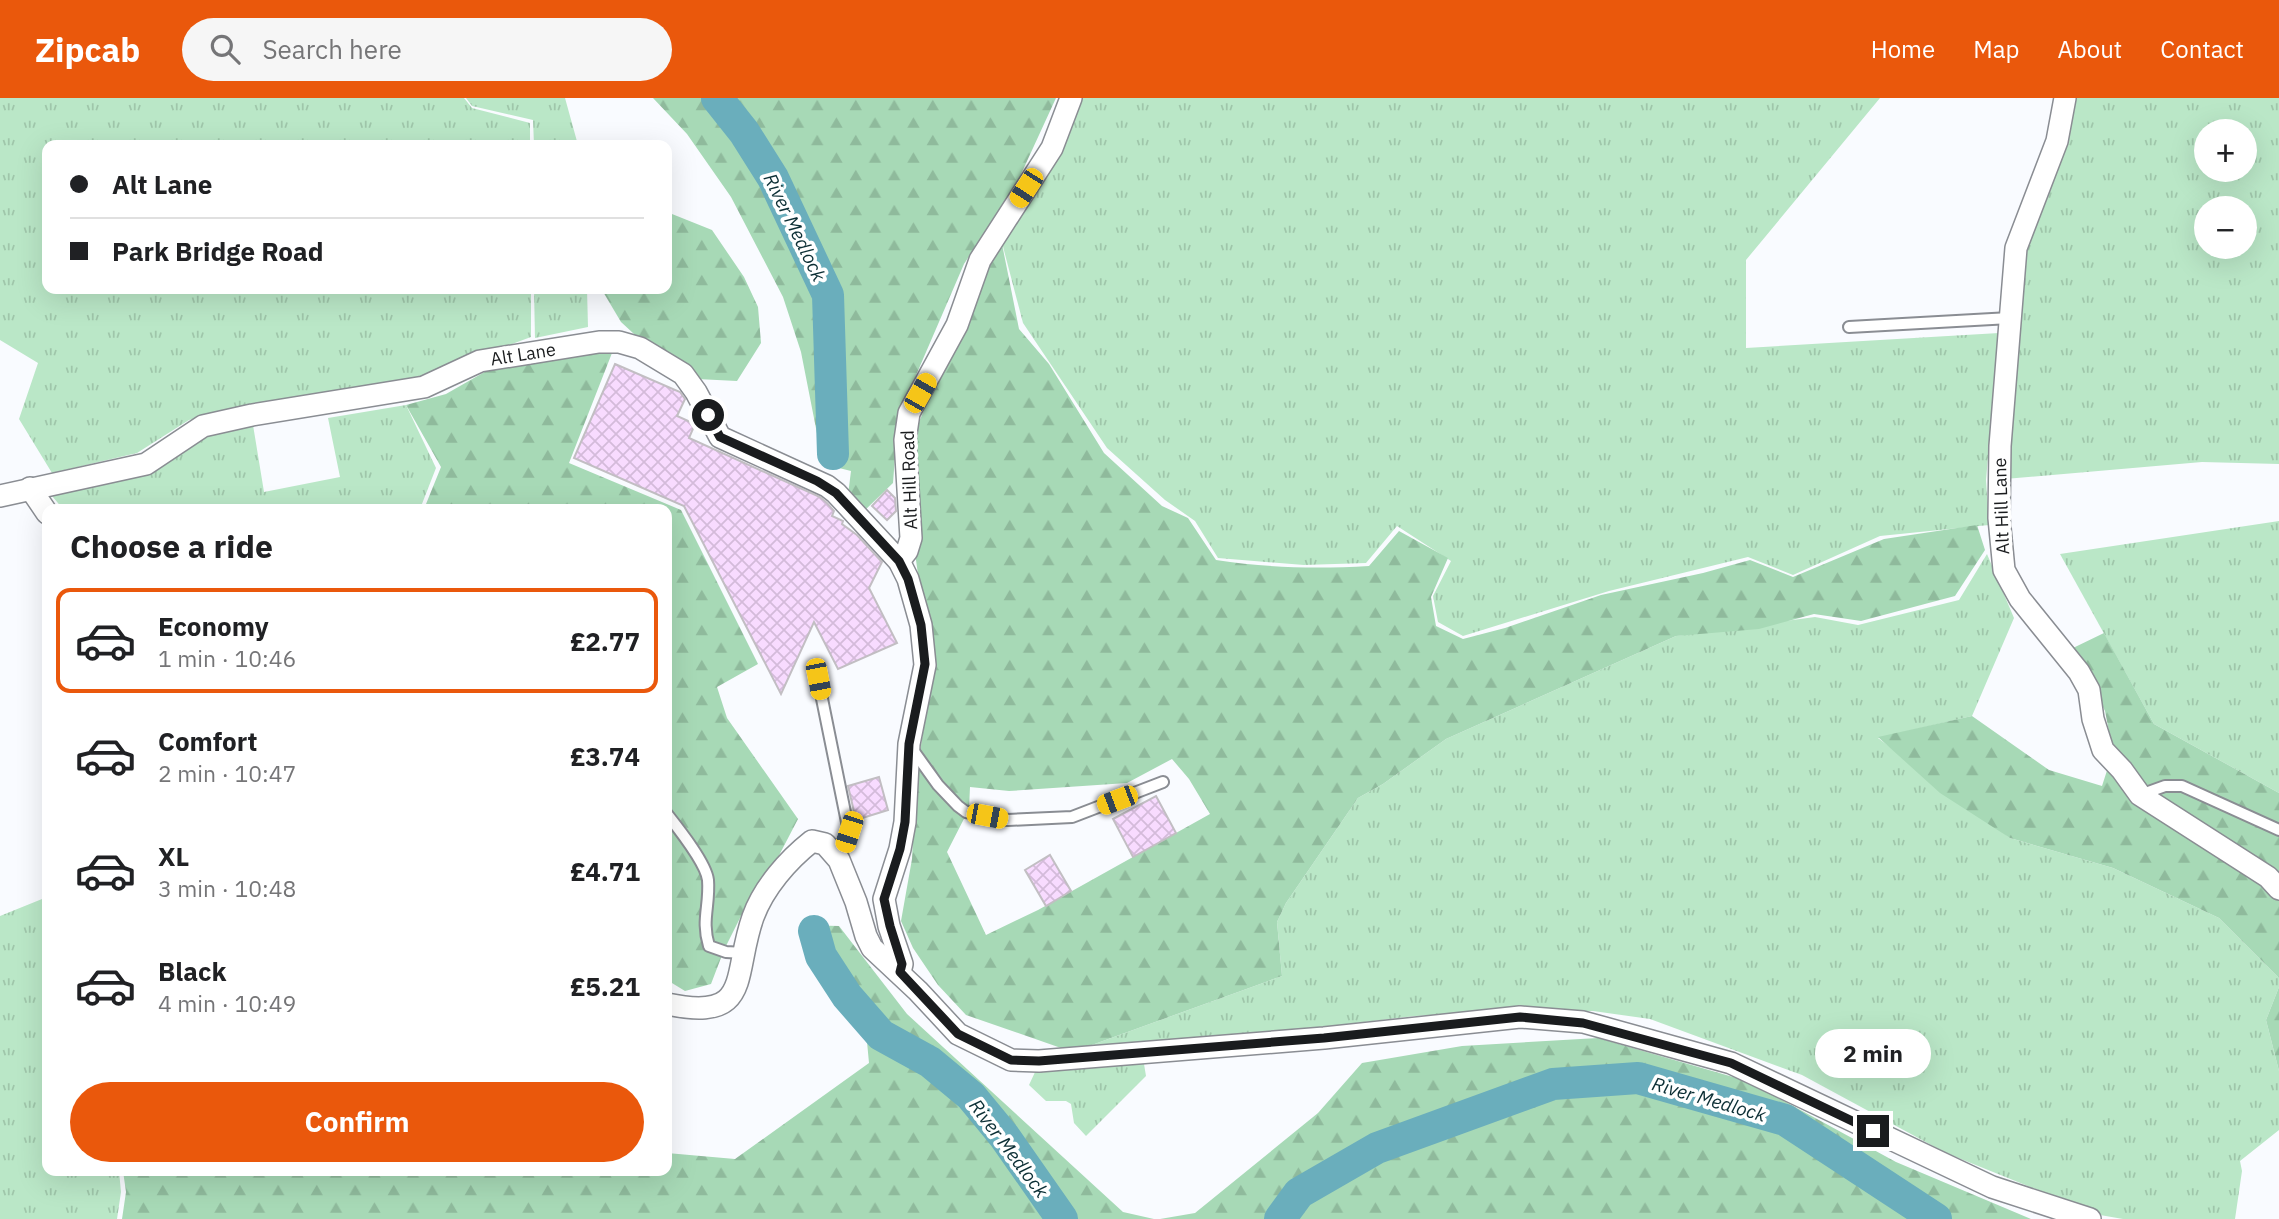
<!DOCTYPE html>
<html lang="en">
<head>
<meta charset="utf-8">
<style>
  :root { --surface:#fff; --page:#f6f6f6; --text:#202124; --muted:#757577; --line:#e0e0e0; --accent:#ea580c }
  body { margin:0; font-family:"IBM Plex Sans",sans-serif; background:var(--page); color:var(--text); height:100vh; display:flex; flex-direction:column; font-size:26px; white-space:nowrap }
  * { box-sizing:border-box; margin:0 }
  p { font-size:23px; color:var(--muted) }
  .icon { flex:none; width:38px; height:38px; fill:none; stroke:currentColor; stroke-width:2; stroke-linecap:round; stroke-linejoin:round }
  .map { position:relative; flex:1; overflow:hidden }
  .side { position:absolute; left:42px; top:406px; width:630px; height:672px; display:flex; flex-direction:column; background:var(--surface); border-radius:14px; box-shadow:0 7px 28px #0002 }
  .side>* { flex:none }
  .top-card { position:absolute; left:42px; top:42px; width:630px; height:154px; border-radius:14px; box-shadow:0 7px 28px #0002; display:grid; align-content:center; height:154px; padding:0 28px; background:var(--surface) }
  .controls { position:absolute; left:2194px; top:21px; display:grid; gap:14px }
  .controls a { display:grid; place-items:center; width:63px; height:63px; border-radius:50%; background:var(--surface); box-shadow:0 7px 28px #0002; font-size:35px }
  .end { position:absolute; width:32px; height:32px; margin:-16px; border:9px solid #1a1c1e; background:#fff; box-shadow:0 0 0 4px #fff }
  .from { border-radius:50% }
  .bubble { position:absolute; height:49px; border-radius:24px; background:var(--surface); box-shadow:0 7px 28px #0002; font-size:23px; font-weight:800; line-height:49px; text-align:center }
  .car { position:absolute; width:21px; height:42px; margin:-21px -10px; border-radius:9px; box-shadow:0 0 5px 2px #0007; background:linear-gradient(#f5c518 24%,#345 0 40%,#f5c518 0 76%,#345 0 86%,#f5c518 0) }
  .top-card b { display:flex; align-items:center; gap:24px; height:66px; font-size:26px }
  .top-card b+b { border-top:2px solid var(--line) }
  .top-card i { width:18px; height:18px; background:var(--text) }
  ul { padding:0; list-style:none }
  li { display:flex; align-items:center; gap:21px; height:105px; margin:0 14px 10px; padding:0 14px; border:4px solid transparent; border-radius:14px }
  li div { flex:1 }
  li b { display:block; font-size:26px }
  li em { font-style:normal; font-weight:800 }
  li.selected { border-color:var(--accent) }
  li>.icon { width:63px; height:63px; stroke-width:1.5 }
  h2 { padding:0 28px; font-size:32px; line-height:84px }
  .action { display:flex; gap:14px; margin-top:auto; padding:14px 28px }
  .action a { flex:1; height:80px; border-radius:42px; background:var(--accent); color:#fff; font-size:28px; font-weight:800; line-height:80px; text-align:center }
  header { display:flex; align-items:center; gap:42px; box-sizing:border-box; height:98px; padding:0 35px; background:var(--accent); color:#fff }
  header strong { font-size:33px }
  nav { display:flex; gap:38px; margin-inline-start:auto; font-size:24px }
  .search { width:490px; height:63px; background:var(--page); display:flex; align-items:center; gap:18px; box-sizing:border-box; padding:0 24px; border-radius:38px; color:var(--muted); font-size:26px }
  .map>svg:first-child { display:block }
  .grass { fill:url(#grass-tufts); fill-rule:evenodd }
  .forest { fill:url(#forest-firs); fill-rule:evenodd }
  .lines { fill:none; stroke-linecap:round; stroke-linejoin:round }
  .stream { stroke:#6aaebc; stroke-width:5 }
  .river { stroke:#6aaebc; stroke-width:32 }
  .building { fill:url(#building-cross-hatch); stroke:#c2bec3; stroke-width:2 }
  .lane-casing { stroke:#8a8d93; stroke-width:14 }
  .street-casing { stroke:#8a8d93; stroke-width:24 }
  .lane { stroke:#fff; stroke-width:10 }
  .street { stroke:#fff; stroke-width:21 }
  .route { stroke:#1a1c1e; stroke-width:9 }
  .labels { text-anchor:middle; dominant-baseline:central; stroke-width:7; stroke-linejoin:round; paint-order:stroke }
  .street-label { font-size:18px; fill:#1a1c1e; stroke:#fff }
  .water-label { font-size:19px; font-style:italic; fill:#0c2f35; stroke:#fff }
</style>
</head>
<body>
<header>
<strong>Zipcab</strong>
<div class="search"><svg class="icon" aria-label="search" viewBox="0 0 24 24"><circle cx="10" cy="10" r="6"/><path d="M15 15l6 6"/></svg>Search here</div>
<nav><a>Home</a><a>Map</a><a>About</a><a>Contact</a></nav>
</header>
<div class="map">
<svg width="2279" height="1121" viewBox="0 0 2279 1121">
  <defs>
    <pattern id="grass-tufts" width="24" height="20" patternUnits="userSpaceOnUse" patternTransform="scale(1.75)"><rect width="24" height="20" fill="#bae7c7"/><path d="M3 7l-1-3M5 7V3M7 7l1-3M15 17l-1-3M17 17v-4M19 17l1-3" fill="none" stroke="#9fc6aa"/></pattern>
    <pattern id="forest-firs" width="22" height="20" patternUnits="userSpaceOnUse" patternTransform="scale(1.75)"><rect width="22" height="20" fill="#a7d9b6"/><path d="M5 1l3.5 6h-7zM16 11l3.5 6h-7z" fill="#8fba9c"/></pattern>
    <pattern id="building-cross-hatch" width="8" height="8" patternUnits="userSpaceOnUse" patternTransform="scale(1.75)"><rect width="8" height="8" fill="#f8dbff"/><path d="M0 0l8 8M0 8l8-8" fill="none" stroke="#d4bbda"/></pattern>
  </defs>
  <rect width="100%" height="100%" fill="#f9fbff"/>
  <!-- grass -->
  <g class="grass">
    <path d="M0,0h464l8,10 58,15v22h-483v144h484v48l-123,46 -156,21 -63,16 -52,33 -85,20 -33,-54 19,-56 -38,-23z"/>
    <path d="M466,0h99l13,47h-44l-1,-25 -61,-14z"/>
    <path d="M1079,0h801l-134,162v88l253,-15 -13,147 3,45 -109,11 -87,39 -45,-18 -139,34 -146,45 -25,-14 -5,-26 18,-35 -54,-35 -31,37 -62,2 -86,-7 -23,-37 -30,-21 -58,-52 -84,-125 -22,-84z"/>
    <path d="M2073,0h206v366l-77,-2 -197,17 19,-226zM2207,33h38v39h-38zM2207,110h38v39h-38z"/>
    <path d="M534,191h53l1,38 -53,11z"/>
    <path d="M406,307l30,63 -16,41h-357l-11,-13 95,-27 61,-40 45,-4 11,67 76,-15 -12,-59z"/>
    <path d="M2279,423v272l-125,-69 -94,-170z"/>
    <path d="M1987,456l27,64 -42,98 -94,22 132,100 103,30 106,50 60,60v9l-13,33 13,51v59l-39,31 2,10 -7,48h-112l-23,-4 -154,-62 -144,-78 -152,-56 -57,-8h-71l-107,5 -144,17 -182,13 193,-70 -5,-54 9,-19 72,-105 25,-14 63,-45 230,-103 139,-19 43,8 101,-25z"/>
    <path d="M47,799v274h72l2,21 -4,27h-117v-303z"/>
    <path d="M1144,966l2,12 -60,60 -12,-13 -3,-19 -5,-3h-20l-17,-16 7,-15z"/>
  </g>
  <!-- forest -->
  <g class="forest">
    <path d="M653,0h403l-40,87 -52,79 -66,153 -5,66 -30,29 -15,-17 3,-24 -28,-7 -22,-112 -18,-55 -52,-100 -44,-63z"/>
    <path d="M667,114l45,18 32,47 14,30 3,36 -24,38 -40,-2 -51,-34 -25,-23 -19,-32 65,-1z"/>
    <path d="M1001,141l18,90 30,35 55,89 58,53 26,12 28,42c52,8 101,9 153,6l30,-35 49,27 -17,39 5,29 27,13 42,-11 96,-33 102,-22 47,-13 43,17 91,-38 93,-14 8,25 -30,46 -94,25 -47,-7 -55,15 -83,7 -230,103 -63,45 -25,14 -72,105 -9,19 5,54 -193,70 -28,2 -95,-33 -28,-30 -25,-37 -12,-27 11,-62 4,-81 16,-104 -17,-121 -3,-114 72,-173zM1172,661l17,20 21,35 -172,96 -52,25 -39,-83 22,-43 1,-22 39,4 118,-8z"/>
    <path d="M612,255l-43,110 112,47 77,154 -41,23 10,31 71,101 -24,46 -33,51 -17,34 -13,34 -26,7 -18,-11v-471h-243l17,-42 -35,-62 40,-11 42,-24 55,-13z"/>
    <path d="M2104,535l50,91 125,69v185l-60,-60 -106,-50 -103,-30 -70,-45 -62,-56 94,-21 77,54 53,16 11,-34 -8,-41 -32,-63z"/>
    <path d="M802,827l37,1 68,88 216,198 31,7h-1032l4,-27 -3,-21h544v-18l68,6 134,-96 -5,-53z"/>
    <path d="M2279,889v84l-13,-51z"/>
    <path d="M1598,940l149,43 149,81 135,57h-871l35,-6 123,-100 44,-50 100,-17z"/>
  </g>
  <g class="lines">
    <!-- stream -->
    <path class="stream" d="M1057,1121l4,-2"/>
    <!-- river -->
    <g class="river">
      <path d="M717,0l27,34 29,46 55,117 5,159"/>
      <path d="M814,833l7,25 26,40 34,39 49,27 41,34 33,40 58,83"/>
      <path d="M1280,1121l19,-26 78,-45 176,-64 85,-6 147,42 151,99"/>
    </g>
  </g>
  <!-- building -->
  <g class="building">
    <path d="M615,266l65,28 5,7 -8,17 18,8 -6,14 131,59 7,6 7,8 -2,5 11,5 -1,3 15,11 25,27 -13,26 28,55 -59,26 -24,-47 -33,72 -97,-188 -110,-48z"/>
    <path d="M887,392l8,8 1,13 -9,9 -15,-14z"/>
    <path d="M879,679l9,33 -32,10 -8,-34z"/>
    <path d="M1156,698l20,37 -43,24 -20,-38z"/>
    <path d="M1050,757l21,36 -25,15 -21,-36z"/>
  </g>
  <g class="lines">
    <!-- lane casing -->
    <g class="lane-casing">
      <g id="lane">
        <path d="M1849,229l161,-9"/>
        <path d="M818,581l31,153 -10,28"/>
        <path d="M910,648l28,39 20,21 8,6 42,8 64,-3 91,-35"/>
        <path d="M2140,697l25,-9h17l97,44"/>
        <path d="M667,716c11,14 39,49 41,66 2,26 -7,40 1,66l17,6 18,1"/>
      </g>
    </g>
    <!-- street casing -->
    <g class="street-casing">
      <g id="street">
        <path d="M2065,0l-8,43 -41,107 -16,198 -1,72 5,52 16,29 59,73 10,18 4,29 10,31 19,20 18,25 128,82 11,12"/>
        <path d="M30,390l17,25"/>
        <path d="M0,398l146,-32 57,-38 49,-11 172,-28 56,-26 119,-19h20l21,6 43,26 13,18 24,45 107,49 9,7 63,68 9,18 13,46 4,40 -16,79 -4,78 -5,27 -16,50 5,27 13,38 -2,8"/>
        <path d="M899,463l8,-10 4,-13 -6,-98 4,-27 48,-88 23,-65 72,-112 19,-50"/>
        <path d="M667,906c86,18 65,-28 86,-87 11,-30 35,-57 59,-76l13,3 14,16 17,42 10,34 6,12 46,43 40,43 53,26 28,1 285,-23 196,-21 63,5 148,41 261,124 98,32"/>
      </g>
    </g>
    <!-- lane -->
    <use href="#lane" class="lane"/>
    <!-- street -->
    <use href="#street" class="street"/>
  </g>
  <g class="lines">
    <!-- route -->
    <path class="route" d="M708,317l12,22 97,44 19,12 63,68 9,18 13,46 4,39 -16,80 -4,78 -5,27 -16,50 6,27 12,38 -2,8 58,62 53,26 28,1 285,-23 196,-21 63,6 148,40 142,68"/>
  </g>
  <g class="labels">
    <!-- street labels -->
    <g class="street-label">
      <text transform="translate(523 256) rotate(-9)">Alt Lane</text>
      <text transform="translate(909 382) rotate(-92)">Alt Hill Road</text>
      <text transform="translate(2001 408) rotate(-92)">Alt Hill Lane</text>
    </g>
    <!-- water labels -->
    <g class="water-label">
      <text transform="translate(795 129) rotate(64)">River Medlock</text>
      <text transform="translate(1709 1001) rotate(16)">River Medlock</text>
      <text transform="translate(1009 1050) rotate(53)">River Medlock</text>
    </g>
  </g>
</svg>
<div class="controls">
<a>+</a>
<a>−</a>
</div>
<i class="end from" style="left:708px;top:317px"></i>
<i class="end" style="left:1873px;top:1033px"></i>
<div class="bubble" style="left:1815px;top:931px;width:116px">2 min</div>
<i class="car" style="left:1026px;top:90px;rotate:213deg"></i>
<i class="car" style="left:920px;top:295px;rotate:30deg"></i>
<i class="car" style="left:818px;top:581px;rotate:169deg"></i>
<i class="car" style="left:1117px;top:702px;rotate:249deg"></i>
<i class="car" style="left:987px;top:718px;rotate:101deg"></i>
<i class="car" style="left:849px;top:734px;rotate:198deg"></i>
<div class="top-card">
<b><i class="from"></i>Alt Lane</b>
<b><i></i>Park Bridge Road</b>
</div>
<section class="side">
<h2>Choose a ride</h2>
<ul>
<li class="selected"><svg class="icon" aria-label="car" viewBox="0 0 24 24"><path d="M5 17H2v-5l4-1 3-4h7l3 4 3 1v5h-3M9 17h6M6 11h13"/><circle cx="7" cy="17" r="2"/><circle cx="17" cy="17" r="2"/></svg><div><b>Economy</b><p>1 min · 10:46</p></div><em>£2.77</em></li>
<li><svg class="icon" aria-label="car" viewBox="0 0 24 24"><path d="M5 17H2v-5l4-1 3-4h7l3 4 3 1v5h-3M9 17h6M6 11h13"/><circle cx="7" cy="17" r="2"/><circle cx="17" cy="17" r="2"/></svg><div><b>Comfort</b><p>2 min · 10:47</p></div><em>£3.74</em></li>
<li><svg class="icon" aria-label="car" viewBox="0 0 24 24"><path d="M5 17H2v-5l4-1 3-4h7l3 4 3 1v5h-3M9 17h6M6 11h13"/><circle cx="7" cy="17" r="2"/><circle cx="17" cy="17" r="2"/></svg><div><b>XL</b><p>3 min · 10:48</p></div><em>£4.71</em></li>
<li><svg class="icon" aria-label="car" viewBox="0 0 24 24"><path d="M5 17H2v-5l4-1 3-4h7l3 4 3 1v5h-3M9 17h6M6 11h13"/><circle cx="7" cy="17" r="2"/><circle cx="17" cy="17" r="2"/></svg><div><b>Black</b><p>4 min · 10:49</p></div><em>£5.21</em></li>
</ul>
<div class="action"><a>Confirm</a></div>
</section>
</div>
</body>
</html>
